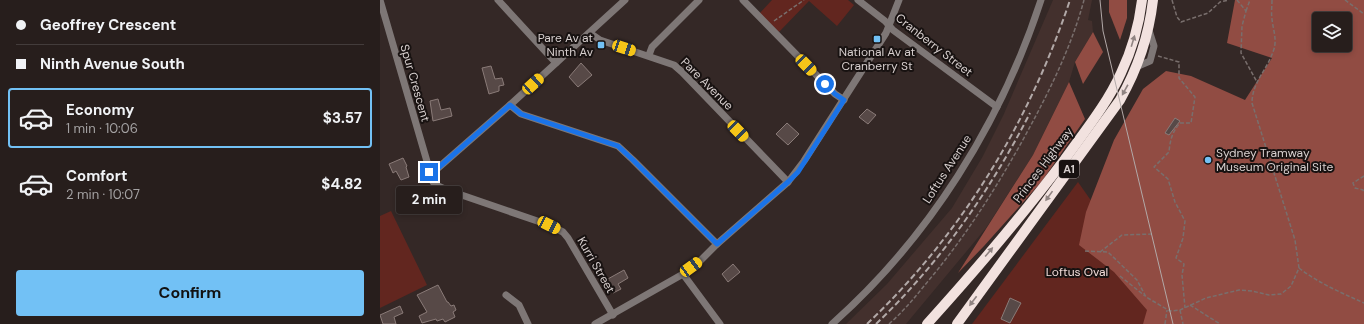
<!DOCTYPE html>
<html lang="en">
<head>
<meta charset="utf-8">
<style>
  :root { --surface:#271e1c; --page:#332b29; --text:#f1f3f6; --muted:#a4a2a3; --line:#433c3b; --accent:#72c1f5 }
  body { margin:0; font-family:"DM Sans",sans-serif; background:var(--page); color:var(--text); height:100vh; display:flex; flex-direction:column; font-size:15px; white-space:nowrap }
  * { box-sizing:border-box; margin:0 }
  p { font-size:13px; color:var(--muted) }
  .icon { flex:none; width:22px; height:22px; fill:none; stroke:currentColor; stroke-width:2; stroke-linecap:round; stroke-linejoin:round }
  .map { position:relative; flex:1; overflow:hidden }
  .details { display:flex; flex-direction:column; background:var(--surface); width:380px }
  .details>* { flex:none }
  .hud { display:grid; align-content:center; height:88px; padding:0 16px; background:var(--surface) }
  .buttons { position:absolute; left:932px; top:12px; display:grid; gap:8px }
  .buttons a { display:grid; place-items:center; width:40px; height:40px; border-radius:4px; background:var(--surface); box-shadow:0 2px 6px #0003,0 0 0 1px var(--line); font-size:20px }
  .end { position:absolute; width:18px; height:18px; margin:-9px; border:5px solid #1a73e8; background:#fff; box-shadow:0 0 0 2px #fff }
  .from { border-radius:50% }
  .bubble { position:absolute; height:28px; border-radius:4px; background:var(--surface); box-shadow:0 2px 6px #0003,0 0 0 1px var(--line); font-size:13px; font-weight:700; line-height:28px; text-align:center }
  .car { position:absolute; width:12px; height:24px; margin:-12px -6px; border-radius:5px; box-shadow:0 0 3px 1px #0007; background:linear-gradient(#f5c518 24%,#345 0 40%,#f5c518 0 76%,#345 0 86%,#f5c518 0) }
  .hud b { display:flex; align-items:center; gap:14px; height:38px; font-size:15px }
  .hud b+b { border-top:1px solid var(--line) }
  .hud i { width:10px; height:10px; background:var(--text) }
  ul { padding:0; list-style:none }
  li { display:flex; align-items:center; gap:12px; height:60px; margin:0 8px 6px; padding:0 8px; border:2px solid transparent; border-radius:4px }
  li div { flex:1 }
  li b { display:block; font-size:15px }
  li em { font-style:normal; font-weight:700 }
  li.selected { border-color:var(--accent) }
  li>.icon { width:36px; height:36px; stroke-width:1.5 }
  .primary-button { display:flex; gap:8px; margin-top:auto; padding:8px 16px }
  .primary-button a { flex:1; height:46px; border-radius:4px; background:var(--accent); color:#111; font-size:16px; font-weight:700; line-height:46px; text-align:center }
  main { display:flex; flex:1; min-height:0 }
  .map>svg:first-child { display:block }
  .built { fill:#43302d }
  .green { fill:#62261f }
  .forest { fill:#914c43; fill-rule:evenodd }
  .building { fill:#574947; stroke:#8a7b78 }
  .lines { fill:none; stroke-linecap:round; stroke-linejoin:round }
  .path { stroke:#796f6d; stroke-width:1.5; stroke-dasharray:4 2; stroke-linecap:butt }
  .minor { stroke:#7e7776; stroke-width:7 }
  .highway { stroke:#f2e2df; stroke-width:10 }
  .tram { stroke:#b2a9a8; stroke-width:1 }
  .rail { stroke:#b2a9a8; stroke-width:2; stroke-dasharray:6 3; stroke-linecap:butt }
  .oneway { fill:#908482 }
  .route { stroke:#1a73e8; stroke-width:5 }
  .poi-dot { fill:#72c1f5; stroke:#181211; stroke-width:1.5 }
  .labels { text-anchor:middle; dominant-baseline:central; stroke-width:4; stroke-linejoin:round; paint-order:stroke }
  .shield { fill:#181211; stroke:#9e9695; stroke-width:1 }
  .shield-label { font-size:11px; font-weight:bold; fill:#d7cfce }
  .poi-label { font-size:12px; fill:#d7cfce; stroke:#181211; text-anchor:end }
  .street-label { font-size:12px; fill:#d7cfce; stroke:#181211 }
  .park-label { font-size:12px; fill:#f3ddda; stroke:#181211 }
</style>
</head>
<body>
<main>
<section class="details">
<div class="hud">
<b><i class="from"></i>Geoffrey Crescent</b>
<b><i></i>Ninth Avenue South</b>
</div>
<ul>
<li class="selected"><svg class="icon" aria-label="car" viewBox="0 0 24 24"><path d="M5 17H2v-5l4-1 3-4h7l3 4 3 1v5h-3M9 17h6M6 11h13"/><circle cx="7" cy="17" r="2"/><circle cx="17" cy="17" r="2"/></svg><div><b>Economy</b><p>1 min · 10:06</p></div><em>$3.57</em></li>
<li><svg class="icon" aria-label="car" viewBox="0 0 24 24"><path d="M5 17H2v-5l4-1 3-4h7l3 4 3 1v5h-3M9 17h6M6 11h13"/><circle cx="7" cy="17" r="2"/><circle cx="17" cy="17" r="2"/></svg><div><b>Comfort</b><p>2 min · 10:07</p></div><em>$4.82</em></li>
</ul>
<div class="primary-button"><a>Confirm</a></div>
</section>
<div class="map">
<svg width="984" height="324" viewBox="0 0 984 324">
  <rect width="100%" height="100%" fill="#342826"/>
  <!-- built -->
  <path class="built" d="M673,0h39l-4,20 4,1 1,11 -18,30 -6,20 -36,73 -47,73 -80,96h-60l41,-40 65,-76 31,-52 20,-40z"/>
  <!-- green -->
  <g class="green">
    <path d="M392,0h76l6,5 -17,21 -28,-25 -30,31 -20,-18z"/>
    <path d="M698,182l82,117 -17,25h-171z"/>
    <path d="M11,211l36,74 -47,23v-92z"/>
  </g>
  <!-- forest -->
  <g class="forest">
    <path d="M729,0h18v18l-7,22 -11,-28z"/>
    <path d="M855,0h129v324h-221l4,-14 -33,-38 -35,-27 7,-33 28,-72 29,-51 23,-18 25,5 54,24 27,-42 -45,-15zM939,19h26v26h-26z"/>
    <path d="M713,32l10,20 -20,32 -8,-22z"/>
    <path d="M689,82l16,37 -43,62 -58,65 -26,27 75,-118z"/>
  </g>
  <!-- building -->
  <g class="building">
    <path d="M201,63l11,12 -14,12 -9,-10z"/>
    <path d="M111,66l4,13 7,-1 2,7 -5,1v5l-10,3 -7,-26z"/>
    <path d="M58,99l3,11 9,-2 2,8 -19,5 -3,-20z"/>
    <path d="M487,109l9,6 -8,9 -9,-7z"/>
    <path d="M795,118l5,3 -11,14 -4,-2z"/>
    <path d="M407,123l12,11 -11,11 -12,-11z"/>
    <path d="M23,158l4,8 -1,1 3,10 -8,3 -5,-9 -3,2 -4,-9z"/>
    <path d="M353,264l7,8 -12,10 -6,-8z"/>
    <path d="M244,270l4,8 -10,6 3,5 -8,4 -7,-13z"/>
    <path d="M58,285l9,17h1l3,4 3,-1 2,5 -3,2 2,5 -10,5 -2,-3 -6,2 -1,-2 -14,4 -3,-7 8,-4 -10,-17z"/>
    <path d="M630,298l11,5 -11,20 -9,-4z"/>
    <path d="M20,306l3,7 -9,4 2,7h-13l-3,-9z"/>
  </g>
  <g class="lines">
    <!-- path -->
    <g class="path">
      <path d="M792,0l5,17 4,5 27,-9 12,-11 9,-2"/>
      <path d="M857,0l9,11 -4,15 -1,27 16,29"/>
      <path d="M965,0l19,14"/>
      <path d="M866,11l4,-11"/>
      <path d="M394,21l30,-21"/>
      <path d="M778,56l21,6v16l16,19 -4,26h-11c-8,9 -10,18 -11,29l-15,15 14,12 7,23 10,19 -2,17 -7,20 8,6 -2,11 3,33"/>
      <path d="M984,176l-11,7 2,5 8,2 1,3"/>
      <path d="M705,251l23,1 29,28 9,17 24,14 10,-1 26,-12 33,-8 13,1 17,4 12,-1 10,-8 8,-18 -4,-28 -43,-137c0,-21 16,-34 22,-54 3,-10 -1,-20 -2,-30 -1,-6 0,-13 0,-19"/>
      <path d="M720,252l22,-17 30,-1"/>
      <path d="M919,268c19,15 43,25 65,35"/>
      <path d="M740,276l25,20"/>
      <path d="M810,305l30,19"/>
      <path d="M800,310l3,14"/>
      <path d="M509,324c17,-15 30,-32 45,-50 35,-43 64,-89 91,-138 24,-44 46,-88 59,-136"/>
      <path d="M785,324l2,-14"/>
    </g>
    <!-- minor -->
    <g class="minor">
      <path d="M0,0l53,182 5,4 9,4 102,35 14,7 5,6 45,77"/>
      <path d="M118,0l58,63"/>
      <path d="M363,0l92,94 9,6"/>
      <path d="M478,0l27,21 8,9 104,77"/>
      <path d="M210,33l10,7 74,25 8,7 106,110"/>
      <path d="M269,55l3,-8 47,-47"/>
      <path d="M756,67l14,-6 4,-15 -6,-19"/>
      <path d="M130,105l11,9 97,32 15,14 84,84"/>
      <path d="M49,172l9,-4 72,-63 115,-105"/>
      <path d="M303,274l37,50"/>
      <path d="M126,295l13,10 9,19"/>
      <path d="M215,324l88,-50 17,-13 17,-17 71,-62 16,-21 82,-128 13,-33"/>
      <path d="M452,324c97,-86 169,-201 209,-324"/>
    </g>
    <!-- highway -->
    <g class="highway">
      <path d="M547,324c48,-53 95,-108 138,-165 20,-28 42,-55 56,-86 11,-23 18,-48 21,-73"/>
      <path d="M577,324l163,-224c17,-30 29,-65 33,-100"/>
    </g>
    <!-- tram -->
    <path class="tram" d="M720,0l3,31 70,293"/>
    <!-- rail -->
    <g class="rail">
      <path d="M487,324c94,-89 162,-201 203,-324"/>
      <path d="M496,324c64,-61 114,-133 154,-211"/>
    </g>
  </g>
  <!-- one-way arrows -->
  <defs><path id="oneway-solid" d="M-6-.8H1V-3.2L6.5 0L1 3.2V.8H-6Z"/></defs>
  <g class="oneway">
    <use href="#oneway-solid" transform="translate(753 41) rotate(-73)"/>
    <use href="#oneway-solid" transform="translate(745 90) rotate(119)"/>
    <use href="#oneway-solid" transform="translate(669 196) rotate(126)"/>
    <use href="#oneway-solid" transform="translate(609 252) rotate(-50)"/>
    <use href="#oneway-solid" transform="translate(593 301) rotate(127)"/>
  </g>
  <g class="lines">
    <!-- route -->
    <path class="route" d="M49,172l9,-4 72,-63 11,9 97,32 15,14 84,84 71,-62 10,-10 46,-72 -9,-6 -10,-10"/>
  </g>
  <!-- markers -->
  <g class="poi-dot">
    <rect x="493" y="35" width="8" height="8" rx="2"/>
    <rect x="217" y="41" width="8" height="8" rx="2"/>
    <circle cx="828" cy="160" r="4"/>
  </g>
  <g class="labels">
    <!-- shield labels -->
    <rect class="shield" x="679" y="160" width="20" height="18" rx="3"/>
    <g class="shield-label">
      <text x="689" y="169">A1</text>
    </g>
    <!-- poi labels -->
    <g class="poi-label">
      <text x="213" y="38">Pare Av at<tspan x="213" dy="14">Ninth Av</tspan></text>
      <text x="497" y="52" text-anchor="middle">National Av at<tspan x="497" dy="14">Cranberry St</tspan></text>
      <text x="836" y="153" text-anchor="start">Sydney Tramway<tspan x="836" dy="14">Museum Original Site</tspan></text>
    </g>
    <!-- street labels -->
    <g class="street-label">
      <text transform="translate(554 45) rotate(38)">Cranberry Street</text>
      <text transform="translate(35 83) rotate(74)">Spur Crescent</text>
      <text transform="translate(327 84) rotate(45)">Pare Avenue</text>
      <text transform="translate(663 165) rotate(-53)">Princes Highway</text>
      <text transform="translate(567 169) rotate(-57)">Loftus Avenue</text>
      <text transform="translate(216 265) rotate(60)">Kurri Street</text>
    </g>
    <!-- park labels -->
    <g class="park-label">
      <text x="697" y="272">Loftus Oval</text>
    </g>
  </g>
</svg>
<div class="buttons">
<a><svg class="icon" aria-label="layers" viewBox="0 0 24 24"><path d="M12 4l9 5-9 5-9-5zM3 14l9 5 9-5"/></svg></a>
</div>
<i class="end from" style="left:445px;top:84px"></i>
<i class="end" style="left:49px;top:172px"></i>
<div class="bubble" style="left:16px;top:186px;width:66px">2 min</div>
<i class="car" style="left:244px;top:48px;rotate:108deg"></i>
<i class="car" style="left:426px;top:65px;rotate:136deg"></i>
<i class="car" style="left:153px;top:84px;rotate:48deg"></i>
<i class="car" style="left:358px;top:131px;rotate:136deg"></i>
<i class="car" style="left:169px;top:225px;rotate:117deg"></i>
<i class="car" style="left:311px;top:267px;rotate:54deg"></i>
</div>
</main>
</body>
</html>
